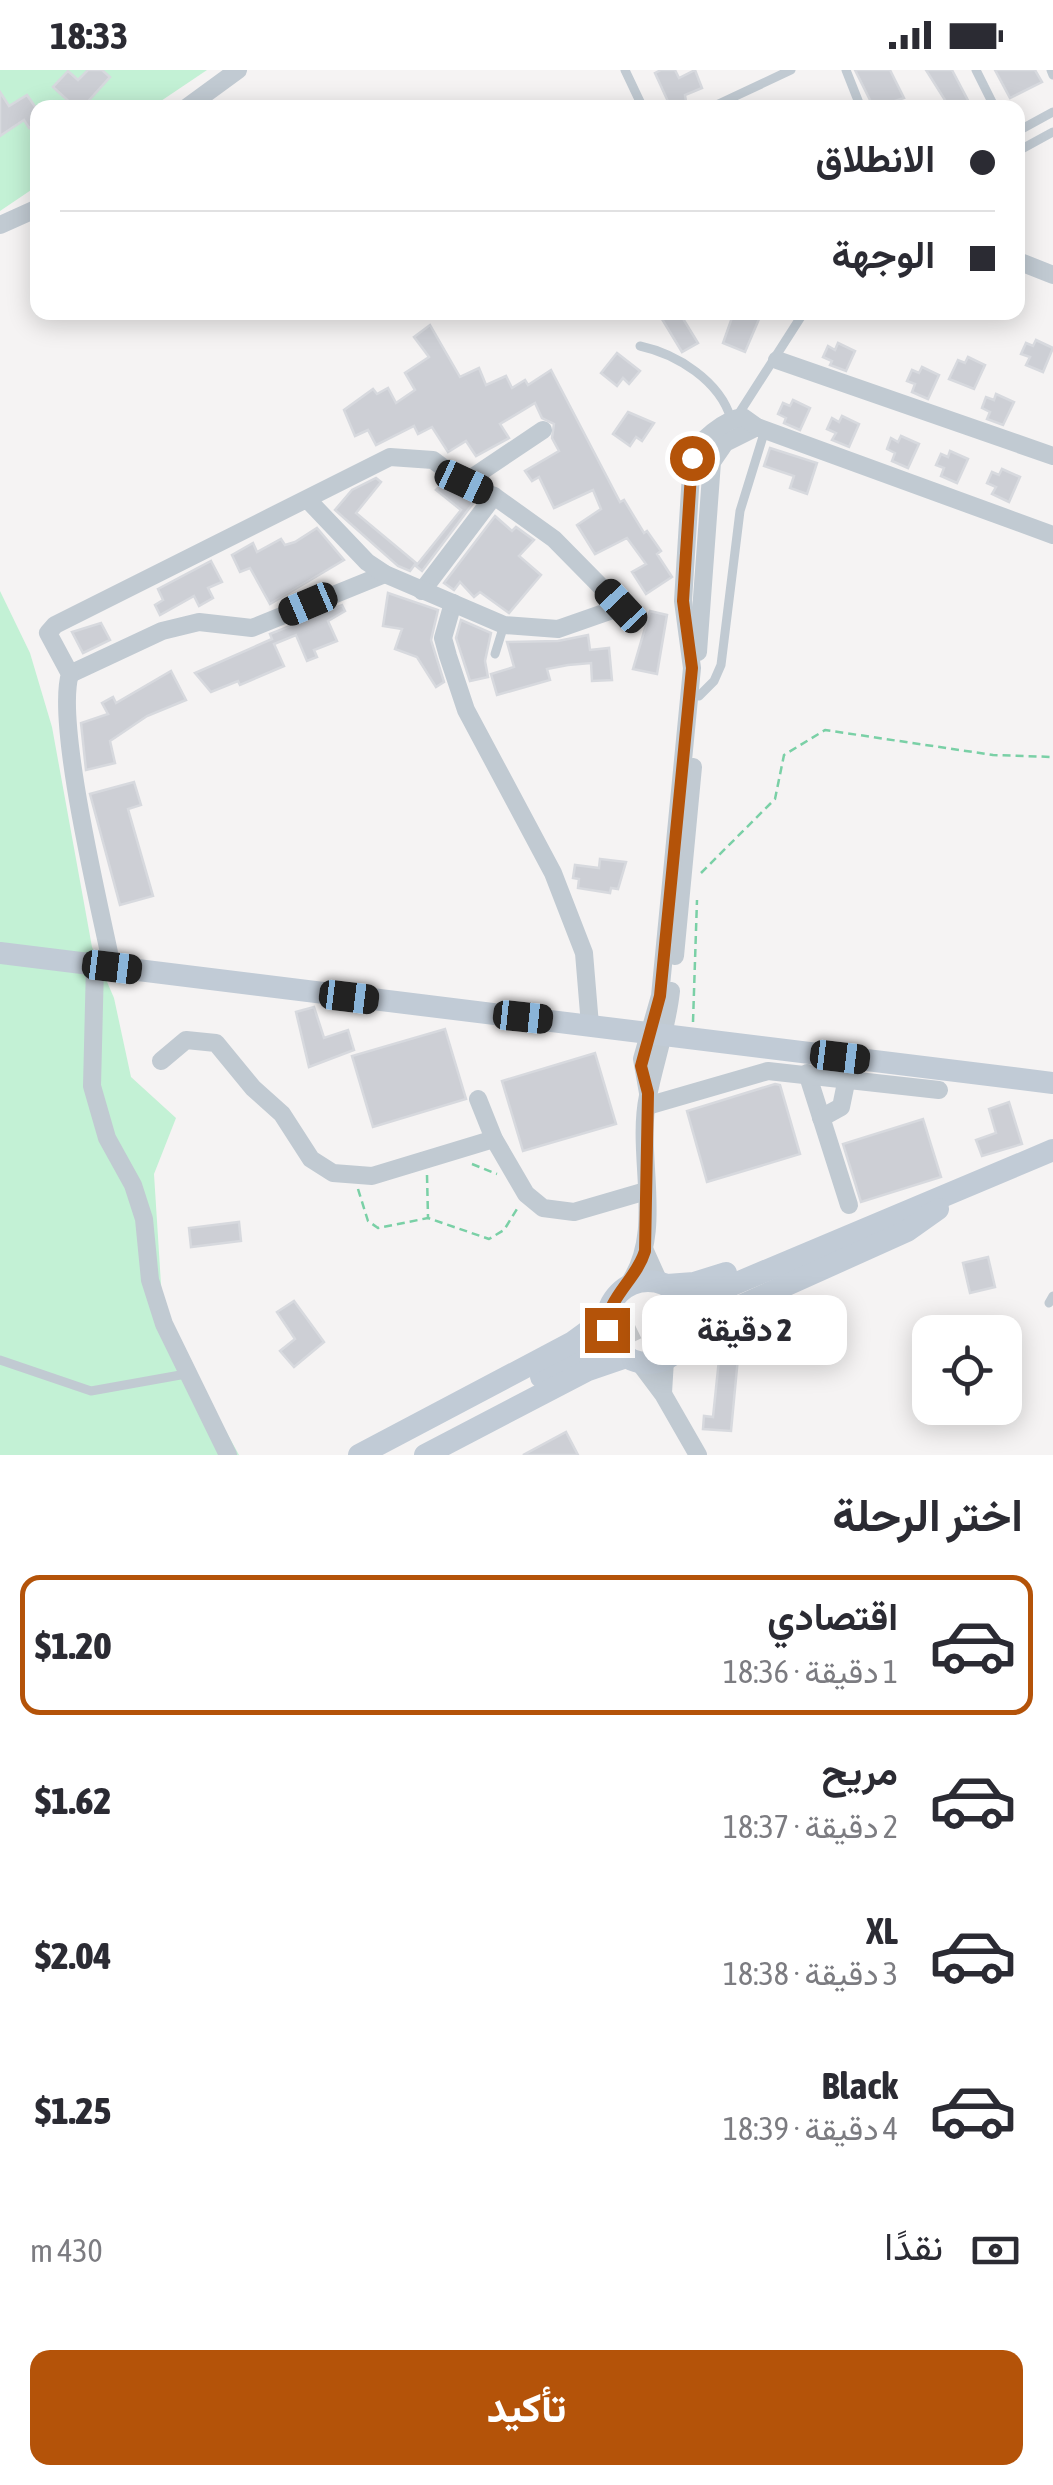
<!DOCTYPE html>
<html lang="ar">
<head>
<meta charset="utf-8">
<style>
  :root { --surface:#fff; --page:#f2f2f3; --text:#2b2b33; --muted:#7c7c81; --line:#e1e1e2; --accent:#b45309 }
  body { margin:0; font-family:"Asap Condensed",Vazirmatn,sans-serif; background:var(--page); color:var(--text); direction:rtl; height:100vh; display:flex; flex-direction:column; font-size:38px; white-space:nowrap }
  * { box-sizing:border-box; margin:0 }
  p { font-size:32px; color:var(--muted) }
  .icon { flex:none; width:55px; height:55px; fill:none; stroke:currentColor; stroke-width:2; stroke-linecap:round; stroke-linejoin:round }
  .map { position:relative; height:1385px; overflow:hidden; direction:ltr }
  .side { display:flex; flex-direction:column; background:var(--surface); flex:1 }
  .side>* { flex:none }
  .hud { position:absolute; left:30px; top:30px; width:995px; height:220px; border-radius:20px; box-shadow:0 5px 25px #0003; direction:rtl; display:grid; align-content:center; height:220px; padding:0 30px; background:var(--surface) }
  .controls { position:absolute; left:912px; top:1245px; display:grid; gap:20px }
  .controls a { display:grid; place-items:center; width:110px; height:110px; border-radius:20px; background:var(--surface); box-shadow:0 5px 25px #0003; font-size:50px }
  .end { position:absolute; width:45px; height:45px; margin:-22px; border:12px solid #b45309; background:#fff; box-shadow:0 0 0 5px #fff }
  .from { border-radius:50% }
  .bubble { position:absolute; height:70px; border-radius:20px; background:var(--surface); box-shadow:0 5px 25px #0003; font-size:32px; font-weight:800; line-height:70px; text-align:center; direction:rtl }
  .car { position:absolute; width:30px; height:60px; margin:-30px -15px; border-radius:12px; box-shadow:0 0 8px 2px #0007; background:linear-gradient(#222 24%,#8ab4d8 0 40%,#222 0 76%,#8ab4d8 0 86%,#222 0) }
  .hud b { display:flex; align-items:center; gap:35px; height:95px; font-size:38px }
  .hud b+b { border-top:2px solid var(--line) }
  .hud i { width:25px; height:25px; background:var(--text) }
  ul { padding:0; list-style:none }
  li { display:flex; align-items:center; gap:30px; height:140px; margin:0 20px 15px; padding:0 10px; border:5px solid transparent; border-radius:20px }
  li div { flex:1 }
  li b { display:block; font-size:38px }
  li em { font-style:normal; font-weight:800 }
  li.selected { border-color:var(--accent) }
  li>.icon { width:90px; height:90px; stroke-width:1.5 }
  h2 { padding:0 30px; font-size:45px; line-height:120px }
  .pay { display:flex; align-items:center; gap:25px; height:110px; padding:0 30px; font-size:38px }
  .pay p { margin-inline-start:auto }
  .action { display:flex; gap:20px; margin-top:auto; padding:20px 30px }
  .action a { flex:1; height:115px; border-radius:20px; background:var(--accent); color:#fff; font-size:40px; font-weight:800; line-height:115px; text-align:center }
  .status { display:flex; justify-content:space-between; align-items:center; height:70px; padding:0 50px; background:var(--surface); direction:ltr }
  .status svg { height:28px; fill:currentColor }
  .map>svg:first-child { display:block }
  .green { fill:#c3f1d5 }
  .building { fill:#cdcfd5; stroke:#d7d9de; stroke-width:2.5 }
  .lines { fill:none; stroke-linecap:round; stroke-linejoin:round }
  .secondary-tunnel { stroke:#caccce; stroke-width:22; stroke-dasharray:22 11; stroke-linecap:butt }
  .path { stroke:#7ad0a6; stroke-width:2.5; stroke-dasharray:8 5; stroke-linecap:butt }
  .lane { stroke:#c1cad2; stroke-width:9 }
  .street { stroke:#c1cad2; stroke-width:18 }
  .secondary { stroke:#c1cbd6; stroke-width:22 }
  .route { stroke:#b45309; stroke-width:12 }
</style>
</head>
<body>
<div class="status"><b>18:33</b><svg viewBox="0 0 49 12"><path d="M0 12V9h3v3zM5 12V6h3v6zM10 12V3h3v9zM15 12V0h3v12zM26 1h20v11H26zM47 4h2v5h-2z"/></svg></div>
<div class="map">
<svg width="1053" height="1385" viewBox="0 0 1053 1385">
  <rect width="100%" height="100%" fill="#f5f3f3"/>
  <!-- green -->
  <g class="green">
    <path d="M0,0h207l-55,37 -114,1 -1,78 -37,25z"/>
    <path d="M0,521l30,62 22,74 40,220 22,51 17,79 45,41 -22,56 8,126 28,66 49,89h-239z"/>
  </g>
  <!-- building -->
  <g class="building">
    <path d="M88,0h14l8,7 -28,31h-6l-23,-21 15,-16 10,9z"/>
    <path d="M661,0h14l4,8 16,-8 7,18 -17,7 1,7 -15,6 -16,-35z"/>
    <path d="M855,0h35l14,28 -30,10z"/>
    <path d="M926,0h26l20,38h-22z"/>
    <path d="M995,0h40l7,12 -32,16z"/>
    <path d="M0,22l9,14 18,-11 11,16v11l-9,6 -5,-8 -24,16z"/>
    <path d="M672,242h7l19,31 -16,9 -20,-33z"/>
    <path d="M734,242h28l-17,40 -22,-9z"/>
    <path d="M430,255l30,52 19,-9 7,17 20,-9 6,12 13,-8 3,5 23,-15 69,132 4,-2 20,33 3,-2 14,20 -4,3 15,23 -26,17 -14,-22 14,-8 -19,-26 -32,16 -18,-29 24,-16 -8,-19 -39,18 -15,-31 -7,4 -7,-10 34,-20 -7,-13 2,-14 -12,-6 -7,-15 -35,21 9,14 -33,18 -10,-15 -18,11 -16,-25 -14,7 -4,-8 -38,19 -8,-15 -13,6 -11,-26 29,-21 4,5 11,-6 8,15 19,-13 -10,-17 24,-16 -15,-20z"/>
    <path d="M1036,270l17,8 -10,24 -17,-7 4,-8 -9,-3 5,-11 7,3z"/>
    <path d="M838,273l17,8 -9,20 -16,-6 2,-4 -9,-4 5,-11 7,4z"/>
    <path d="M617,283l23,18 -11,13 -6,-6 -6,8 -16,-13z"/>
    <path d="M968,287l17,8 -11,24 -25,-10 9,-19 7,3z"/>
    <path d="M922,297l17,8 -11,24 -16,-7 3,-8 -8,-3 5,-11 7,3z"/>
    <path d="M996,324l18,8 -11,23 -16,-6 3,-7 -8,-4 4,-11 8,3z"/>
    <path d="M793,330l17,8 -10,22 -16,-7 2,-5 -8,-4 5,-11 7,3z"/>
    <path d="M628,342l26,11 -12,18 -6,-4 -6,9 -17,-12z"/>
    <path d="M842,346l17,8 -10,23 -17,-7 4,-7 -9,-4 5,-11 7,4z"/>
    <path d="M901,366l18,8 -11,24 -16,-7 3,-8 -8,-4 4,-11 7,4z"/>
    <path d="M770,378l47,15 -10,31 -17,-6 4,-12 -30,-10z"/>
    <path d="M950,381l18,8 -11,24 -16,-7 3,-8 -8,-3 5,-11 7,3z"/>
    <path d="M1002,399l18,8 -11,25 -17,-8 4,-7 -9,-4 5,-11 7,3z"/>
    <path d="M376,408l5,4 -25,31 60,50 -6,8 -12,-5 -63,-56 17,-20z"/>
    <path d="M443,413l31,19 -52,69 -6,-5 45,-56 -25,-20z"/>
    <path d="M495,446l17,15 4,-4 18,13 -15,16 22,19 -32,38 -29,-21 -6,5 -14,-15 -6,8 -10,-7z"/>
    <path d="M317,458l27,32 -74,44 -20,-36 -10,4 -8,-17 21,-12 4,9 24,-13 4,6 10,-3z"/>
    <path d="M211,491l11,21 -14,6 5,10 -14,8 -5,-10 -34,19 -5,-10 8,-5 -5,-11z"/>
    <path d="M388,523l50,17 -7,30 13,42 -8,5 -19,-30 -22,-8 7,-20 -19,-3z"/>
    <path d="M342,535l3,6 -17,10 9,20 -23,9 3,7 -10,4 -11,-26 -22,9 10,22 -44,19 -2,-4 -27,11 -16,-19 77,-34 -2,-5z"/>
    <path d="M650,541l17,4 -10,59 -24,-5z"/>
    <path d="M461,550l30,13 -6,28 3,16 -18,4 -14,-43z"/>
    <path d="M101,553l9,17 -27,13 -11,-21z"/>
    <path d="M588,565l2,15 19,-2 3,32 -20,1 -1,-18 -23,2 -21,4 3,11 -53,15 -6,-21 23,-7 -7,-25 51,-1z"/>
    <path d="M171,601l15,29 -39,16 -37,25 5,22 -29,7 -5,-47 27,-9 -6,-11 11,-6 3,6z"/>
    <path d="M134,712l7,23 -13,4 25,87 -33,9 -30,-111z"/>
    <path d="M600,789l26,3 -8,27 -7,-1 -1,5 -32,-5 1,-9 -6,-1 2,-13 24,3z"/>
    <path d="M314,937l10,31 24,-8 6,20 -45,17 -13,-55z"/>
    <path d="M445,959l21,70 -93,28 -21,-71z"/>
    <path d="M595,983l21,71 -93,27 -21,-70z"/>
    <path d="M775,1014l5,1 20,69 -93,28 -20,-71z"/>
    <path d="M1009,1032l13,42 -40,12 -6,-16 20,-7 -7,-24z"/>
    <path d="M923,1049l18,58 -80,25 -18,-58z"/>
    <path d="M239,1152l2,19 -50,6 -2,-19z"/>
    <path d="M988,1187l7,30 -25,6 -7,-30z"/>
    <path d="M294,1231l30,41 -30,25 -14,-16 15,-12 -18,-27z"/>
    <path d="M733,1256h8l-10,105 -28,-2 1,-13 9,1 9,-86z"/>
    <path d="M566,1362l12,23h-55z"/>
  </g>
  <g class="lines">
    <!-- secondary-tunnel -->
    <path class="secondary-tunnel" d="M587,1282l107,-51"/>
    <!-- path -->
    <g class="path">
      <path d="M701,803l74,-74 9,-44 41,-25 168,25 60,2"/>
      <path d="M693,952l4,-122"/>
      <path d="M472,1094l25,10"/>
      <path d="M427,1105l1,42"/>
      <path d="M358,1119l10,32 10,7 50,-10 61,21 15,-9 13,-21"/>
    </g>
    <!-- lane -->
    <g class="lane">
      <path d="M625,0l18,38"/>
      <path d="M846,0l15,38"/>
      <path d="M976,0l19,38"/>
      <path d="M1051,0l2,5"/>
      <path d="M710,38l81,-38"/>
      <path d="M1018,61l35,-19"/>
      <path d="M1018,81l35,-19"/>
      <path d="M640,276c37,8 80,35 91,73"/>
      <path d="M738,345l66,-103"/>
      <path d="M495,584l9,-29"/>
      <path d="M699,626l15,-15 7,-16 19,-154 25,-81"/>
      <path d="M1049,1233l4,-7"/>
      <path d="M0,1290l91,31 95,-17"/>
    </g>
    <!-- street -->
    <g class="street">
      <path d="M186,38l52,-38"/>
      <path d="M0,155l38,-17"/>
      <path d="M1018,191l35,14"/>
      <path d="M777,290l276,96"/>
      <path d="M464,413l79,-53"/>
      <path d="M422,521l72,-95"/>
      <path d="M453,533l-10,35 5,18 18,54 87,163 31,80 6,72"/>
      <path d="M698,582l14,-190 13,-19 32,-16"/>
      <path d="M70,604l92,-43 37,-9 53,6 133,-54"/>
      <path d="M675,886l18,-189"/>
      <path d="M95,895l-3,121 15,52 26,47 11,34 6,61 14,44 64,131"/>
      <path d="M112,897c-12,-60 -57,-244 -42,-293l-22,-41 7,-8 335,-168 43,3 31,23 30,13 60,43 67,68 -63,22 -54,-4 -119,-51 -18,-12 -60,-63"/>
      <path d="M161,991l25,-21 30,3 37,45 29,26 29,45 22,14 39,3 122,-37"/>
      <path d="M807,1003l42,132"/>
      <path d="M648,1023l-6,-34 18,-63 32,-328 -9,-67 9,-143c5,-17 34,-39 51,-41l14,10 296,108"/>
      <path d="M478,1029l16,40 32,55 17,14 31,4 72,-21"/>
      <path d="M647,1036l121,-35 171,19"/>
      <path d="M821,1048l20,-11 6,-29"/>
      <path d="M645,1181l14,31"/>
      <path d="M628,1215c38,-54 7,-128 20,-189 7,-35 19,-68 23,-105"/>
      <path d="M639,1292l24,32 35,61"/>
      <path d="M663,1323l2,-33"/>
    </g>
    <!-- secondary -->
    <g class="secondary">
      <path d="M0,883l1053,130"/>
      <circle cx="648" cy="1252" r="41"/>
      <path d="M667,1215l27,-2 32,-10"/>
      <path d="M694,1231l359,-151"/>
      <path d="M689,1259l218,-98 31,-22"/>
      <path d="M541,1307l46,-25"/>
      <path d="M359,1385l214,-113 33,-24"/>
      <path d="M425,1385l163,-85 38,-13"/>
    </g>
  </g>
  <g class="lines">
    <!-- route -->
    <path class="route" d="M607,1260c-1,-33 29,-49 38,-79l3,-158 -7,-27 19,-70 32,-328 -9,-67 9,-143"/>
  </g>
</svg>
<div class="controls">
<a><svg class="icon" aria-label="locate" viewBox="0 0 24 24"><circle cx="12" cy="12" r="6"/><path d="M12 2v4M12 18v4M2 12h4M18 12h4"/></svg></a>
</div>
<i class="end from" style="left:692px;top:388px"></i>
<i class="end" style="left:607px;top:1260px"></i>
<div class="bubble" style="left:642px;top:1225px;width:205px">2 دقيقة</div>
<i class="car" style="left:464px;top:412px;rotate:115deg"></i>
<i class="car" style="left:308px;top:534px;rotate:247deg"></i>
<i class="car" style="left:621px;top:536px;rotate:317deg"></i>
<i class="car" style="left:112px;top:897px;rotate:97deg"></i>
<i class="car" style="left:349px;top:927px;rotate:97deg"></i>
<i class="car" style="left:523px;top:947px;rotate:96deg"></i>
<i class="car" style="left:840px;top:987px;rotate:97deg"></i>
<div class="hud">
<b><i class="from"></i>الانطلاق</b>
<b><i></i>الوجهة</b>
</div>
</div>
<section class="side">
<h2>اختر الرحلة</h2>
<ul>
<li class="selected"><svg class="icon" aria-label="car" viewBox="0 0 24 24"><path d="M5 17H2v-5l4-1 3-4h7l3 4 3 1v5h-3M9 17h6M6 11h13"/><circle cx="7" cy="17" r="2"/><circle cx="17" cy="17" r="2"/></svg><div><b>اقتصادي</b><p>1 دقيقة · 18:36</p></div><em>$1.20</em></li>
<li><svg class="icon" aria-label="car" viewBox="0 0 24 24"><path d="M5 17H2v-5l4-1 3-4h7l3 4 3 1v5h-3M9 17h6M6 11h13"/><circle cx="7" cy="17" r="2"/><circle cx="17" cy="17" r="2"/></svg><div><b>مريح</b><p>2 دقيقة · 18:37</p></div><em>$1.62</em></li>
<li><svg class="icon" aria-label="car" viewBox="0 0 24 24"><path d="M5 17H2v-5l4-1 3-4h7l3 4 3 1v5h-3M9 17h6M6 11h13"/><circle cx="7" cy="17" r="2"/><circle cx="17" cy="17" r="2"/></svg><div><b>XL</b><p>3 دقيقة · 18:38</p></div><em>$2.04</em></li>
<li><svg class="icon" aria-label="car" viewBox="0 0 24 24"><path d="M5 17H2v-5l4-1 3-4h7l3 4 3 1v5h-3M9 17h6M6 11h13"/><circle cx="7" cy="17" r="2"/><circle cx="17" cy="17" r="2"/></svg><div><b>Black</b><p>4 دقيقة · 18:39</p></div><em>$1.25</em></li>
</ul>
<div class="pay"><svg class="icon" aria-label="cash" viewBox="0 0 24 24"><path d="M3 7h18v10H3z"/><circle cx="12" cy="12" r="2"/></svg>نقدًا<p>430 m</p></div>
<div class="action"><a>تأكيد</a></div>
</section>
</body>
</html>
